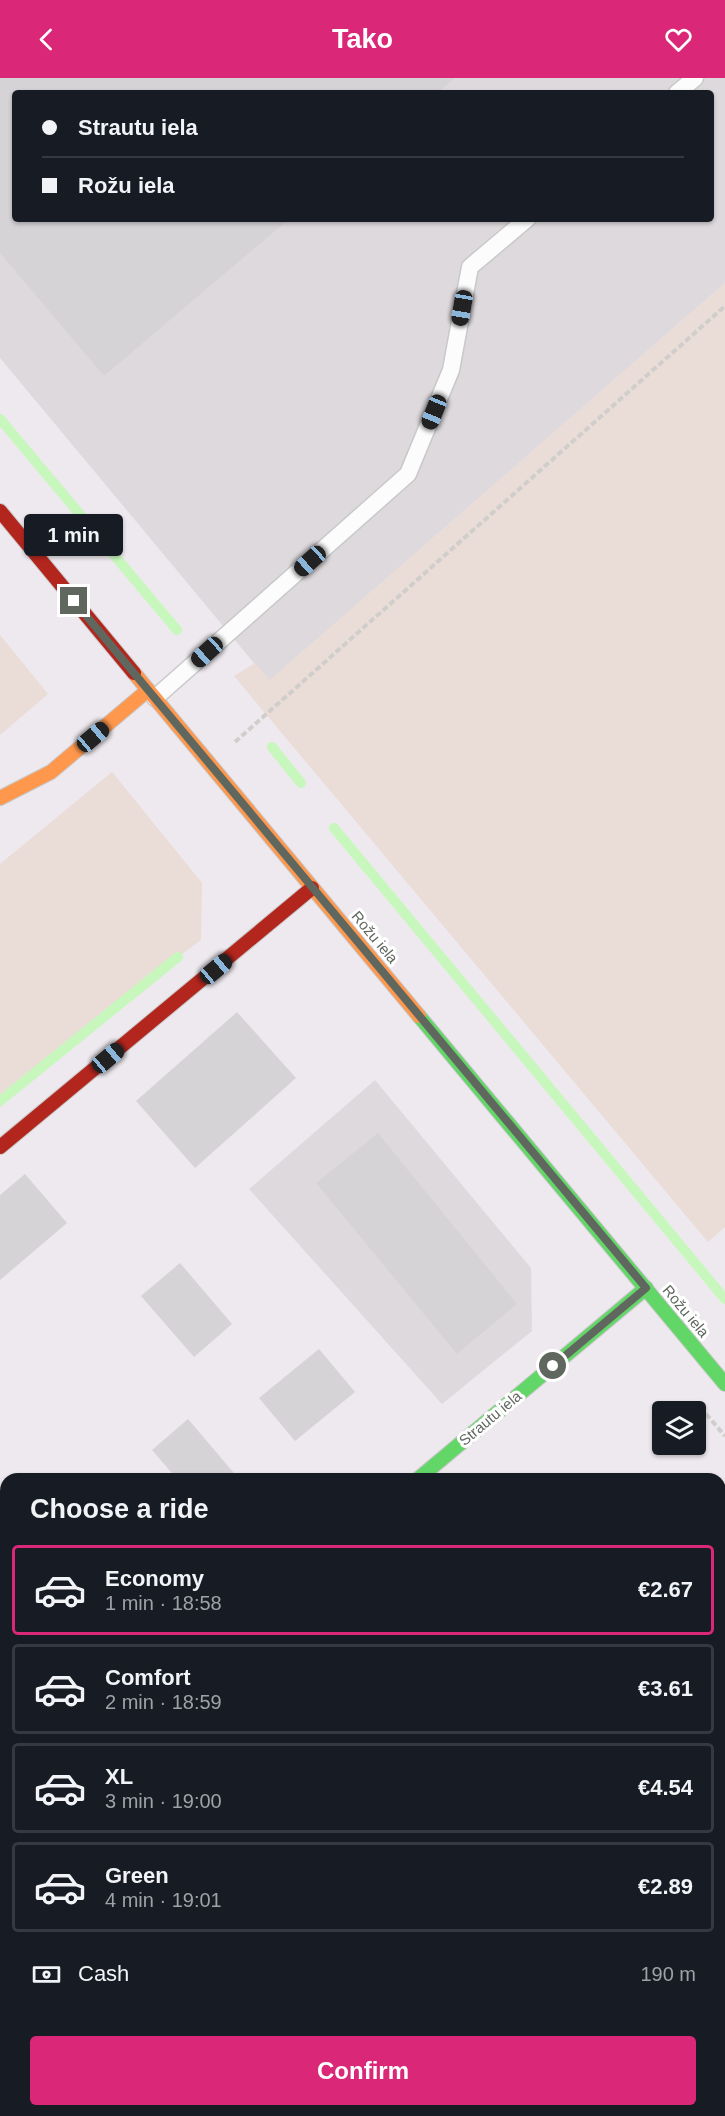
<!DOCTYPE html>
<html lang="en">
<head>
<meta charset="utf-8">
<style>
  :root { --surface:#171b24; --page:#20242c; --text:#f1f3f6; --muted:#9ea1a6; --line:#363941; --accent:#db2777 }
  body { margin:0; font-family:Arial,sans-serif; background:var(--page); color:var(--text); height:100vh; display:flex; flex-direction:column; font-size:22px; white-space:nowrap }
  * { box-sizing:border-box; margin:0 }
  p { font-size:20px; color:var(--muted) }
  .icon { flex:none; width:33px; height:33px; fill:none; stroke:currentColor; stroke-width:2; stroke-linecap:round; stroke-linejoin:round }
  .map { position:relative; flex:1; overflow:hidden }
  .panel { position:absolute; left:0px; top:1395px; width:726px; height:644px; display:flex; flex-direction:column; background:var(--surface); border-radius:18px 18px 0 0; box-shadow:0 2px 4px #0004 }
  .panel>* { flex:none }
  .guide { position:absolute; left:12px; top:12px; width:702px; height:132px; border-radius:6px; box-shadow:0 2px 4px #0004; display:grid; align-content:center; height:132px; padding:0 30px; background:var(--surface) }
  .buttons { position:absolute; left:652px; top:1323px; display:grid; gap:12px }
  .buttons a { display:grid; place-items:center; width:54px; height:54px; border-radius:6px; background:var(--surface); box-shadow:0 2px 4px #0004; font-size:30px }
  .end { position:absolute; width:27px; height:27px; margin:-14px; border:8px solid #5f675e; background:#fff; box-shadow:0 0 0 3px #fff }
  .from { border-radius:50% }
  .bubble { position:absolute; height:42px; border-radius:6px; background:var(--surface); box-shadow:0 2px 4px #0004; font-size:20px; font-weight:800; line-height:42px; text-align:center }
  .car { position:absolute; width:18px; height:36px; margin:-18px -9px; border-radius:8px; box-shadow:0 0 4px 2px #0007; background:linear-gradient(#222 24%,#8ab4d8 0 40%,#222 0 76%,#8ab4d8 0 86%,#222 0) }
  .guide b { display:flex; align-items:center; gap:21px; height:57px; font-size:22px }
  .guide b+b { border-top:2px solid var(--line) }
  .guide i { width:15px; height:15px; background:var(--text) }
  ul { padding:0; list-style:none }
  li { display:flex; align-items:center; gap:18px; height:90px; margin:0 12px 9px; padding:0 18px; border:3px solid var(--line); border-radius:6px }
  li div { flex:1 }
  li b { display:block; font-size:22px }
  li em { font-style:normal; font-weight:800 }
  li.selected { border-color:var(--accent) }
  li>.icon { width:54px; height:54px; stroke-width:1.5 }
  h2 { padding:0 30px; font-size:27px; line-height:72px }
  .pay { display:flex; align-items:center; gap:15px; height:66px; padding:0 30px; font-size:22px }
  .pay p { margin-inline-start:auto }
  .action { display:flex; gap:12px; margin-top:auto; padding:12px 30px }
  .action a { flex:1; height:69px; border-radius:6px; background:var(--accent); color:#fff; font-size:24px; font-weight:800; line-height:69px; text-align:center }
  header { display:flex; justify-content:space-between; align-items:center; height:78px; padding:0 30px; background:var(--accent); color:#fff; font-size:27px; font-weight:800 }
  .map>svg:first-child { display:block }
  .industrial { fill:#ded9dd; fill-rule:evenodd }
  .green { fill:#eadcd7 }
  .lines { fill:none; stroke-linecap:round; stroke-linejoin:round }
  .stream { stroke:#c8f7be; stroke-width:10 }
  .building { fill:#d6d3d6 }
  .lane-casing { stroke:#c8c9c9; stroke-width:19 }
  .street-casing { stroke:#c8c9c9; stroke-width:35 }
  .fast-casing { stroke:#c8c8c8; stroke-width:16 }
  .slow-casing { stroke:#c8c8c8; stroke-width:16 }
  .jam-casing { stroke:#c8c8c8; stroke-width:16 }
  .path { stroke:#cfcecb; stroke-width:4; stroke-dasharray:6 3; stroke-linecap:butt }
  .lane { stroke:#fcfcfc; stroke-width:16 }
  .street { stroke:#fcfcfc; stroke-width:33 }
  .fast { stroke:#63d668; stroke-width:14 }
  .slow { stroke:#ff974d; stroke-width:14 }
  .jam { stroke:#b3261e; stroke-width:14 }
  .route { stroke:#5f675e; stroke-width:8 }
  .labels { text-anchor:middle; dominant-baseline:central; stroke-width:6; stroke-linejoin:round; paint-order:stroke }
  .street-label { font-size:15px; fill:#5f675e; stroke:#fff }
</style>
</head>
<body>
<header><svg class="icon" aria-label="back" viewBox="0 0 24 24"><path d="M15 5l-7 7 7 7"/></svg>Tako<svg class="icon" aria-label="heart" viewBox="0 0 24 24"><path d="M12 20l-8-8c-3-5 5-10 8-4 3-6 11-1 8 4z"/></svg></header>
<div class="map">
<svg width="725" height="2038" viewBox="0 0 725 2038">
  <rect width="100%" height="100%" fill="#eee9ee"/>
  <!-- industrial -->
  <g class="industrial">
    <path d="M0,0h725v205l-456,398 -269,-323zM15,15h696v126h-696z"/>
    <path d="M375,1002l156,188 1,63 -90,73 -193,-215z"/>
  </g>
  <!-- green -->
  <g class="green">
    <path d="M725,205v944l-17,15 -474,-566 21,-13 15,17z"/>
    <path d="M0,557l48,59 -48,41z"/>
    <path d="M112,694l90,111 -1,57 -23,17 -178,150v-243z"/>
    <path d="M725,1642v396h-674l7,-6h662v-386z"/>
  </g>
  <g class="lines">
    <!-- stream -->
    <g class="stream">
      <path d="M0,341l177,211"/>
      <path d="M272,669l29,36"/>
      <path d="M334,750l391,471"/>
      <path d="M0,1023l178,-144"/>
      <path d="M722,2038l3,-3"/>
    </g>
  </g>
  <!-- building -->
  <g class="building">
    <path d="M0,0h455l-18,15h-422v126h274l-185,157 -104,-123z"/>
    <path d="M237,934l59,66 -101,90 -59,-67z"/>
    <path d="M378,1055l139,171 -60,50 -141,-171z"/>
    <path d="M25,1096l42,49 -67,57v-85z"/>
    <path d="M180,1185l52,61 -38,33 -53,-61z"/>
    <path d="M319,1271l36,43 -60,49 -36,-43z"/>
    <path d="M188,1341l51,60h-62l-25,-29z"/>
    <rect x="0" y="1881" width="6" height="70"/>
  </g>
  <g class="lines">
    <!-- lane casing -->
    <g class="lane-casing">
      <g id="lane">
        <path d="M677,15l18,-15"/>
        <path d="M155,620l253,-224 43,-104 19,-103 57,-48"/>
      </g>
    </g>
    <!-- street casing -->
    <g class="street-casing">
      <path id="street" d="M0,1751l6,-5"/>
    </g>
    <!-- fast casing -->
    <g class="fast-casing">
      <g id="fast">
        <path d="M419,938l306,368"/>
        <path d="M418,1401l228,-191"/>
      </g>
    </g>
    <!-- slow casing -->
    <g class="slow-casing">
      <g id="slow">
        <path d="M134,595l285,343"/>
        <path d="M0,720l51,-26 97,-82"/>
      </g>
    </g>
    <!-- jam casing -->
    <g class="jam-casing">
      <g id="jam">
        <path d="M0,433l134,162"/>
        <path d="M0,1069l312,-259"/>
      </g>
    </g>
    <!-- path -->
    <g class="path">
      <path d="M235,664l490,-436"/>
      <path d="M706,1336l19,22"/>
    </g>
    <!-- lane -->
    <use href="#lane" class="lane"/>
    <!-- street -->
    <use href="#street" class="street"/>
    <!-- fast -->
    <use href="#fast" class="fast"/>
    <!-- slow -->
    <use href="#slow" class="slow"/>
    <!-- jam -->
    <use href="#jam" class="jam"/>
  </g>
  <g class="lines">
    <!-- route -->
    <path class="route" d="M74,523l572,687 -93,78"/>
  </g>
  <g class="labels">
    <!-- street labels -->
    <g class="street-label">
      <text transform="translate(375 859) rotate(50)">Rožu iela</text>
      <text transform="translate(686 1233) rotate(50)">Rožu iela</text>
      <text transform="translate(490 1340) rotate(-40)">Strautu iela</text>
    </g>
  </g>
</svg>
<div class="buttons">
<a><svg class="icon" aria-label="layers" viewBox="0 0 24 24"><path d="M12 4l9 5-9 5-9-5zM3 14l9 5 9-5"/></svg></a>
</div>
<i class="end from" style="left:553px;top:1288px"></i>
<i class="end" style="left:74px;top:523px"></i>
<div class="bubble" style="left:24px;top:436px;width:99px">1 min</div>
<i class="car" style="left:462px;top:230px;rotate:190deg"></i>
<i class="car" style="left:434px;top:334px;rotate:202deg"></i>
<i class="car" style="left:310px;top:483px;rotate:228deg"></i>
<i class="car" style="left:207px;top:574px;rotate:228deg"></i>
<i class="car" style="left:93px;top:659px;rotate:50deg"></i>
<i class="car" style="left:216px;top:891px;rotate:50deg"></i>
<i class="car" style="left:108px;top:980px;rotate:50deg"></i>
<div class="guide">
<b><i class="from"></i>Strautu iela</b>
<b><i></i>Rožu iela</b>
</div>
<section class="panel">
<h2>Choose a ride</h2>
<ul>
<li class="selected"><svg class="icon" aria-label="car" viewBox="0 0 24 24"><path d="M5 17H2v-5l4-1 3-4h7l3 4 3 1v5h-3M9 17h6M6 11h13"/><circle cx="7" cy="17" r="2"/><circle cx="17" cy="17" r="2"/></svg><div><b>Economy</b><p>1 min · 18:58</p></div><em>€2.67</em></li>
<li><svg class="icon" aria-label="car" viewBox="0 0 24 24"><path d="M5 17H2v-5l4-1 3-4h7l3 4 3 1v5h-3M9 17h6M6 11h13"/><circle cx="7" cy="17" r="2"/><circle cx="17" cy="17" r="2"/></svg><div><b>Comfort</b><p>2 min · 18:59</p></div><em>€3.61</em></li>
<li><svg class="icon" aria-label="car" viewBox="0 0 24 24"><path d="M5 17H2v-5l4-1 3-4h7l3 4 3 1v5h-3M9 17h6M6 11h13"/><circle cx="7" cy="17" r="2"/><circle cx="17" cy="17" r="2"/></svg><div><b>XL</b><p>3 min · 19:00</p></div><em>€4.54</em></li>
<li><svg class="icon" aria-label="car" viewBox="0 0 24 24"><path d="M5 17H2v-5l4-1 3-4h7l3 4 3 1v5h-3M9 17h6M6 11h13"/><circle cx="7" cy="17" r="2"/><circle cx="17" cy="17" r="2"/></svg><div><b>Green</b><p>4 min · 19:01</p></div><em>€2.89</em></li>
</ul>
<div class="pay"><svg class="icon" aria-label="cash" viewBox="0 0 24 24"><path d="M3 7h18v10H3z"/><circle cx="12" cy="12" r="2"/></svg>Cash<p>190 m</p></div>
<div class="action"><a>Confirm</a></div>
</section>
</div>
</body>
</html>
